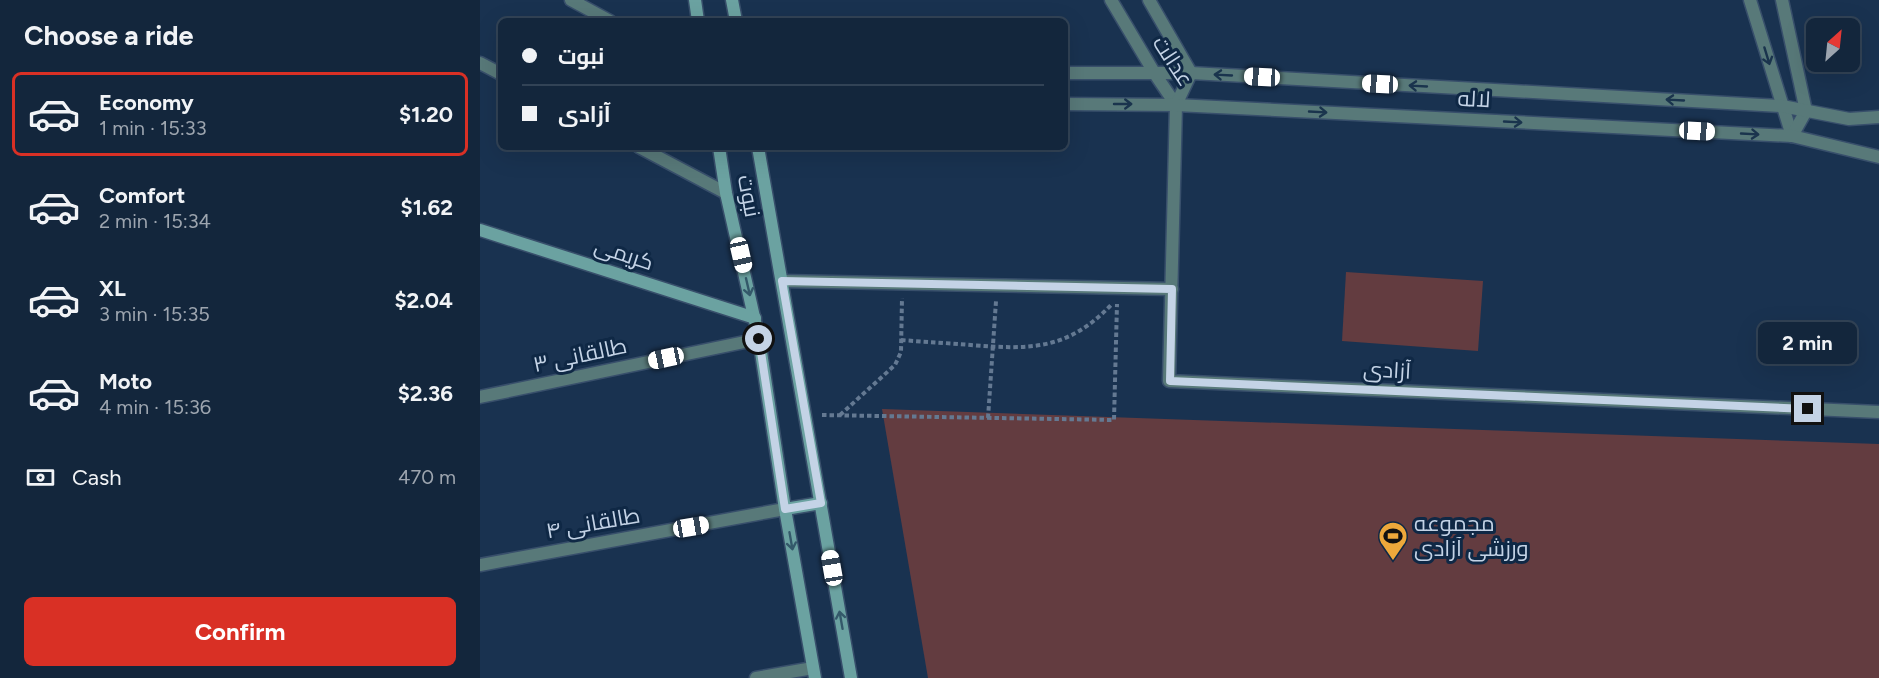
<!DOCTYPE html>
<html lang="en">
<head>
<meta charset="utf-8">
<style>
  :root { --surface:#13263c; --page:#1c2e43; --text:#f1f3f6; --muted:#9da5af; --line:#324356; --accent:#d93025 }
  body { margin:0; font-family:Figtree,Cairo,sans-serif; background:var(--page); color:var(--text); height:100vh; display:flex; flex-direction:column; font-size:22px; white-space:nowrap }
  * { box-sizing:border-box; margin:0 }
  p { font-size:20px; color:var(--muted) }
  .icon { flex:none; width:33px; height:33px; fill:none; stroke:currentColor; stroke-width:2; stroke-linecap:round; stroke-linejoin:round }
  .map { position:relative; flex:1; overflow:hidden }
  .sheet { display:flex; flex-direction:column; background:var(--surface); width:480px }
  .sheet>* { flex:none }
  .top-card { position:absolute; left:18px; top:18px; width:570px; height:132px; border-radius:9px; box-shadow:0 6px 24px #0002,0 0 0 2px var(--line); display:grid; align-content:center; height:132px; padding:0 24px; background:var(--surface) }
  .needle { width:39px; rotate:27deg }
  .controls { position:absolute; left:1326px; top:18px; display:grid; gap:12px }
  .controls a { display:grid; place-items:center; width:54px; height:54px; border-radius:9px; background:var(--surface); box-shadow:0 6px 24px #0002,0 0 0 2px var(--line); font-size:30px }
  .end { position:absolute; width:27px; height:27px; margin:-14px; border:8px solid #c4d3e6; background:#111; box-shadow:0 0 0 3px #111 }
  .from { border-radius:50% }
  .bubble { position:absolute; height:42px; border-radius:9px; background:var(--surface); box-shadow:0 6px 24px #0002,0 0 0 2px var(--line); font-size:20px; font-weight:700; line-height:42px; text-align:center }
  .car { position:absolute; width:18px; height:36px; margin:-18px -9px; border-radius:8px; box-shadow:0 0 4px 2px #0007; background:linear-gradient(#fff 24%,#345 0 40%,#fff 0 76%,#345 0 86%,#fff 0) }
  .top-card b { display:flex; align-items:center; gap:21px; height:57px; font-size:22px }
  .top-card b+b { border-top:2px solid var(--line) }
  .top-card i { width:15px; height:15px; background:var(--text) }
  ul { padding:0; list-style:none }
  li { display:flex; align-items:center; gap:18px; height:84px; margin:0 12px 9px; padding:0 12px; border:3px solid transparent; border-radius:9px }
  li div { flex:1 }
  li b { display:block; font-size:22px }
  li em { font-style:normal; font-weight:700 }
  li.selected { border-color:var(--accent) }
  li>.icon { width:54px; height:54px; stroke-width:1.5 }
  h2 { padding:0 24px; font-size:27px; line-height:72px }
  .pay { display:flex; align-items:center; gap:15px; height:66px; padding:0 24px; font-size:22px }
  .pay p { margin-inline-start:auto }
  .cta { display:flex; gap:12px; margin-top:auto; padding:12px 24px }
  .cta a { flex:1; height:69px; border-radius:9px; background:var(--accent); color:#fff; font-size:24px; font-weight:700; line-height:69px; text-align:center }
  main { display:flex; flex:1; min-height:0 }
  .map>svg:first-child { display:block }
  .green { fill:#633c40 }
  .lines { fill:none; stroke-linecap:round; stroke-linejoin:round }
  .street-casing { stroke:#384f6b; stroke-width:15 }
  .secondary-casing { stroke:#384f6b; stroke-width:15 }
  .path { stroke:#647992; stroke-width:4; stroke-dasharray:4.5 3; stroke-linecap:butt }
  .street { stroke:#587979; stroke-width:12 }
  .secondary { stroke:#6ba2a1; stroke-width:12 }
  .oneway { stroke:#1a344d }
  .oneway2 { stroke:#34596a }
  .route { stroke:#c4d3e6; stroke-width:8 }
  .labels { text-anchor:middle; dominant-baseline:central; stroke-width:6; stroke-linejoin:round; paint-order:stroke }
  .street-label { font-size:22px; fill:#c4d3e6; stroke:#0f2845 }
  .poi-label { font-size:22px; fill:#c4d3e6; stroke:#0f2845; text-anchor:start }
</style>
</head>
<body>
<main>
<section class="sheet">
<h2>Choose a ride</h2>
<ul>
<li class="selected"><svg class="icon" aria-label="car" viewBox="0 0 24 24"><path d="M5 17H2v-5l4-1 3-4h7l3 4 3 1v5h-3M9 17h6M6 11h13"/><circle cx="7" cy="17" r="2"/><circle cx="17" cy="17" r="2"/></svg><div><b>Economy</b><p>1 min · 15:33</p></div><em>$1.20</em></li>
<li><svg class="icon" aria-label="car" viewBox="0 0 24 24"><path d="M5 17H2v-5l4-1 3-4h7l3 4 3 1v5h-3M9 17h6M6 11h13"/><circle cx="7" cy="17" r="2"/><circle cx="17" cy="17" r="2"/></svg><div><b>Comfort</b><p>2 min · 15:34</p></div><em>$1.62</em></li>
<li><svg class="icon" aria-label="car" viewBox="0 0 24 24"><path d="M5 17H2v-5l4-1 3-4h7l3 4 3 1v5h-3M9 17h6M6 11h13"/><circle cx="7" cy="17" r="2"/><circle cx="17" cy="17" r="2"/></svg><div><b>XL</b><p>3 min · 15:35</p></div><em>$2.04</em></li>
<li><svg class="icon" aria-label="car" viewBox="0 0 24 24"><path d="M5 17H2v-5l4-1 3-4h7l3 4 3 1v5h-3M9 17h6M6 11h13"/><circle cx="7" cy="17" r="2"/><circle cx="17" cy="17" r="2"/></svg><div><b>Moto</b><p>4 min · 15:36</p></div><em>$2.36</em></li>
</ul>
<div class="pay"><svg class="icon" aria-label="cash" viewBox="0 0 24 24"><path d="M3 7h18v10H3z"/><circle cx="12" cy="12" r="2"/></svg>Cash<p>470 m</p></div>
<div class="cta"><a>Confirm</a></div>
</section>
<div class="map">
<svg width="1399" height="678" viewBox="0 0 1399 678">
  <rect width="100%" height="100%" fill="#193250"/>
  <!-- green -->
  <g class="green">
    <path d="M866,272l137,9 -5,70 -136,-10z"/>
    <path d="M402,409l997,35v234h-951z"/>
  </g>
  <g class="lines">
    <!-- street casing -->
    <g class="street-casing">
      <g id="street">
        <path d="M91,0l39,21"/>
        <path d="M631,0l44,74 21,31"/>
        <path d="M669,0l42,73 -15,32 -7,276 710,31"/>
        <path d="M1270,0l42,136"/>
        <path d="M1302,0l24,111 -14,25"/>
        <path d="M0,63l21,11"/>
        <path d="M585,73h126l591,33 67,13 30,-2"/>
        <path d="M585,104l111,1 616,31 87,21"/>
        <path d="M159,147l87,46"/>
        <path d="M302,281l390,8"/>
        <path d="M0,397l279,-58"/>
        <path d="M0,565l305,-56"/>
        <path d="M276,678l57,-10"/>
      </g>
    </g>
    <!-- secondary casing -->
    <g class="secondary-casing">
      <g id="secondary">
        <path d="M215,0l3,21"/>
        <path d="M252,0l4,21"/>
        <path d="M239,147l7,46 33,146 26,170 30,169"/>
        <path d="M278,147l93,531"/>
        <path d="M0,230l275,88"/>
        <path d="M305,509l36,-6"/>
      </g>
    </g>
    <!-- path -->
    <g class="path">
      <path d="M421,340c24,2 47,3 70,5 60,5 97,5 141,-41"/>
      <path d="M342,415l292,5 3,-116"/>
      <path d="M360,415l55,-50 6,-13 1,-54"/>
      <path d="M508,418l8,-117"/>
    </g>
    <!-- street -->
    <use href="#street" class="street"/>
    <!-- secondary -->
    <use href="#secondary" class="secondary"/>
  </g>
  <!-- one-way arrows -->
  <defs><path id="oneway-shaft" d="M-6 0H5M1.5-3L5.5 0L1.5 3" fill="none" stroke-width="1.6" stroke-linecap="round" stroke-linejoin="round" transform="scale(1.5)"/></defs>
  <g class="oneway">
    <use href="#oneway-shaft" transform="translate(1287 56) rotate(73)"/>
    <use href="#oneway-shaft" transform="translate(743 75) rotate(-177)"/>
    <use href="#oneway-shaft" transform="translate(938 86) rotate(-177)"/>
    <use href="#oneway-shaft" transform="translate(1195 100) rotate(-177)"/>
    <use href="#oneway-shaft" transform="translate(643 104)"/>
    <use href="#oneway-shaft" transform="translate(838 112) rotate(3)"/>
    <use href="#oneway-shaft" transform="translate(1033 122) rotate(3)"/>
    <use href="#oneway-shaft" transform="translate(1270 134) rotate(3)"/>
  </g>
  <g class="oneway2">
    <use href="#oneway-shaft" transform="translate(268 287) rotate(77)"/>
    <use href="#oneway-shaft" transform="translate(311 541) rotate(80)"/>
    <use href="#oneway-shaft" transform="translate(361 620) rotate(-100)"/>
  </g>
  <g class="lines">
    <!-- route -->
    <path class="route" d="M279,339l26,170 36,-6 -39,-222 390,8 -2,92 638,28"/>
  </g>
  <!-- icons -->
  <defs>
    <g id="stadium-pin" transform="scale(1.5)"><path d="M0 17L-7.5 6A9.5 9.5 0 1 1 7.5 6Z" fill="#eda83b" stroke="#0f2845"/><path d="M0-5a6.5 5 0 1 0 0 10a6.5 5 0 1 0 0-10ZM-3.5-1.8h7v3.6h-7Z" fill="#111"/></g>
  </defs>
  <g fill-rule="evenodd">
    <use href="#stadium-pin" x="913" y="536"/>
  </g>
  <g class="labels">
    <!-- street labels -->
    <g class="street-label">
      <text transform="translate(693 61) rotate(57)">عدالت</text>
      <text transform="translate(994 99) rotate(3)">لاله</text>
      <text transform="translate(269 196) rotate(79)">نبوت</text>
      <text transform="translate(144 254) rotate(18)">کریمی</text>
      <text transform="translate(100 355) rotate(-12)">طالقانی ۳</text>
      <text transform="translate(907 370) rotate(3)">آزادی</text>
      <text transform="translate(113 523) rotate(-10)">طالقانی ۴</text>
    </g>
    <!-- poi labels -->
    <g class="poi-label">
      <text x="934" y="523">مجموعه<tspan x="934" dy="25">ورزشی آزادی</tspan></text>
    </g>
  </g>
</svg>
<div class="controls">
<a><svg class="needle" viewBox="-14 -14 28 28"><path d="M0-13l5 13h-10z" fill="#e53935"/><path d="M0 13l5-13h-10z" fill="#9da5af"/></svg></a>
</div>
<i class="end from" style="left:279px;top:339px"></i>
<i class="end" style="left:1328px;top:409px"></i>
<div class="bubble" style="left:1278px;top:322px;width:99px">2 min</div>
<i class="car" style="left:782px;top:77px;rotate:273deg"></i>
<i class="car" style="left:900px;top:84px;rotate:273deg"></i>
<i class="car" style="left:1217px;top:131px;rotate:93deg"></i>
<i class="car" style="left:261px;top:255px;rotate:167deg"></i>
<i class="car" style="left:186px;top:358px;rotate:258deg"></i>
<i class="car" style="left:211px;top:527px;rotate:80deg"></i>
<i class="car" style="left:352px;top:568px;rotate:350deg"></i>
<div class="top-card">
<b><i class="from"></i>نبوت</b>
<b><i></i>آزادی</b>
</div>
</div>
</main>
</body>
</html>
